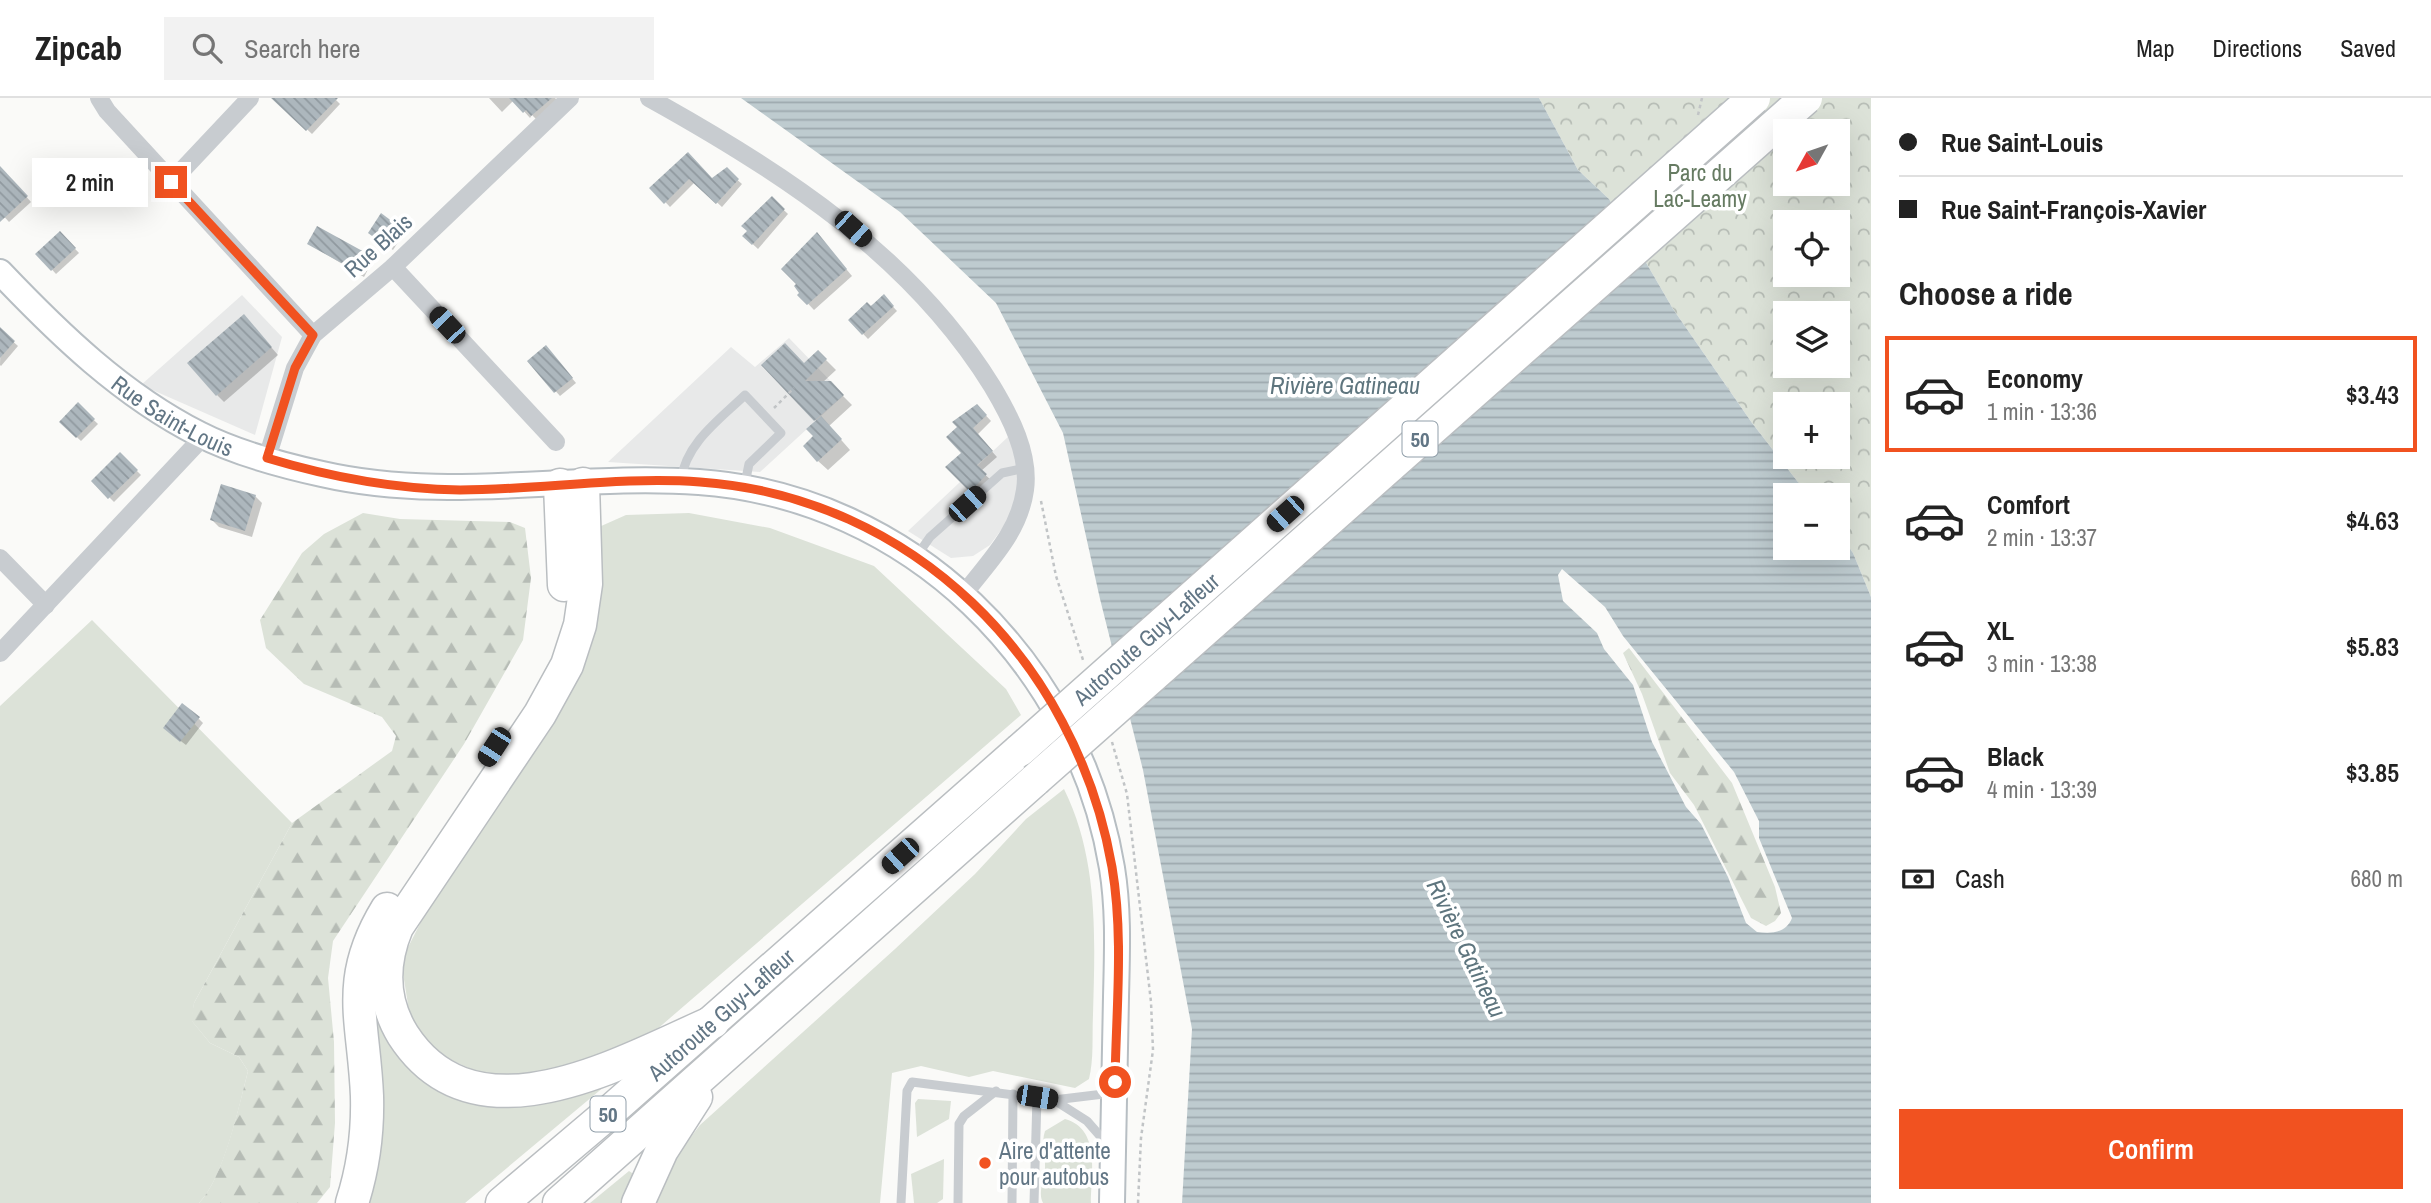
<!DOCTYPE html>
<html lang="en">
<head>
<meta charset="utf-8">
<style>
  :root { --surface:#fff; --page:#f2f2f2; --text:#222; --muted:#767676; --line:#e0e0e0; --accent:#f15220 }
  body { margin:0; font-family:"Archivo Narrow",sans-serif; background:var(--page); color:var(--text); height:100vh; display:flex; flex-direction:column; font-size:26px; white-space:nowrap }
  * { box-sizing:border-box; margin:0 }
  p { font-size:23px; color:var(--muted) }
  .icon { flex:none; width:38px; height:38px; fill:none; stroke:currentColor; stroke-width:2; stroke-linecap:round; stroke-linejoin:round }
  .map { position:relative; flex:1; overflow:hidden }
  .side { display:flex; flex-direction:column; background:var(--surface); width:560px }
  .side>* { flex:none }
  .hud { display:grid; align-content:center; height:154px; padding:0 28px; background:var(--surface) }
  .needle { width:46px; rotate:230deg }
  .fabs { position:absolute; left:1773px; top:21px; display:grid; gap:14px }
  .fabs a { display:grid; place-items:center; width:77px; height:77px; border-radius:0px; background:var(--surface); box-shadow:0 7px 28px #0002; font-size:35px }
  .end { position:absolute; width:32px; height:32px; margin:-16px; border:9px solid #f15220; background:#fff; box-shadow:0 0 0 4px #fff }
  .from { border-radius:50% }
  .bubble { position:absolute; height:49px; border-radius:0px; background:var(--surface); box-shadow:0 7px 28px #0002; font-size:23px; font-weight:600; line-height:49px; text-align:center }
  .car { position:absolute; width:21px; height:42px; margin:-21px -10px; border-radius:9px; box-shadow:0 0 5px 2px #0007; background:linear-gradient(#222 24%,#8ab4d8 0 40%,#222 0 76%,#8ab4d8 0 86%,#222 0) }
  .hud b { display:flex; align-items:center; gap:24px; height:66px; font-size:26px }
  .hud b+b { border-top:2px solid var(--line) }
  .hud i { width:18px; height:18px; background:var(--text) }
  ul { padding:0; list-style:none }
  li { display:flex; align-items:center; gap:21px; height:116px; margin:0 14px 10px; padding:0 14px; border:4px solid transparent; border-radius:0px }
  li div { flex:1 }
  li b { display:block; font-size:26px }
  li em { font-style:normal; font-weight:600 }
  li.selected { border-color:var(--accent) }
  li>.icon { width:63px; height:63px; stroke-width:1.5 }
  h2 { padding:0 28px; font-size:32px; line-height:84px }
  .pay { display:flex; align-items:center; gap:18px; height:77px; padding:0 28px; font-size:26px }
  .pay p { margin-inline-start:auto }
  .action { display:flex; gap:14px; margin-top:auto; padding:14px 28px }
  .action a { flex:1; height:80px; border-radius:0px; background:var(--accent); color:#fff; font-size:28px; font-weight:600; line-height:80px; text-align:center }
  header { display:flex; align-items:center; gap:42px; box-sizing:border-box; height:98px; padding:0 35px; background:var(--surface); border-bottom:2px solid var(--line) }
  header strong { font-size:33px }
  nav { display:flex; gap:38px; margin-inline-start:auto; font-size:24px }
  .search { width:490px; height:63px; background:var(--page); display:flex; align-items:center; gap:18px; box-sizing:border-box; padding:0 24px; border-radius:0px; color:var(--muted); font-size:26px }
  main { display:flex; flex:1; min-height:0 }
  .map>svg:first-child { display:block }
  .built { fill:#e8e9e9 }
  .green { fill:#dce2d8 }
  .forest { fill:url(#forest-firs) }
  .park { fill:url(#park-crowns); fill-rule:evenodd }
  .water { fill:url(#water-rules); fill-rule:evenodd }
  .shadow { fill:#0003 }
  .building { fill:url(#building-back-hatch) }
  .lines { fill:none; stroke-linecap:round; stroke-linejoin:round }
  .secondary-casing { stroke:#b7bec3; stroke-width:28 }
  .motorway-casing { stroke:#babec1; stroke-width:35 }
  .path { stroke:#c1c4c6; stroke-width:2.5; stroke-dasharray:3.5 3.5; stroke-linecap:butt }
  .service { stroke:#c8ccd0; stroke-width:9 }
  .minor { stroke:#c8ccd0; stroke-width:18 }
  .secondary { stroke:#fff; stroke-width:24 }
  .motorway { stroke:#fff; stroke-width:32 }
  .motorway-bridge-casing { stroke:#babec1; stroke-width:35; stroke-linecap:butt }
  .motorway-bridge { stroke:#fff; stroke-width:32 }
  .route { stroke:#f15220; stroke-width:9 }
  .poi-dot { fill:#f15220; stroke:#fff; stroke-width:2.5 }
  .labels { text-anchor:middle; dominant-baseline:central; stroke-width:7; stroke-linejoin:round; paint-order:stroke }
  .shield { fill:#fff; stroke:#919faa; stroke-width:2 }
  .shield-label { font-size:21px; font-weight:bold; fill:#627685 }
  .park-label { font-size:23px; fill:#667b62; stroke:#fff }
  .street-label { font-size:23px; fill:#627685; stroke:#fff }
  .poi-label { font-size:23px; fill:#627685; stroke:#fff; text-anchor:start }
  .water-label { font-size:24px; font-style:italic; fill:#5e757e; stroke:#fff }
</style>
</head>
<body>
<header>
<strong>Zipcab</strong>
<div class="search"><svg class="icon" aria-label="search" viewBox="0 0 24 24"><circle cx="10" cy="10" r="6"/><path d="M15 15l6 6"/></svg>Search here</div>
<nav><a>Map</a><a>Directions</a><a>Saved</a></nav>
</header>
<main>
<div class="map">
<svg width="1871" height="1105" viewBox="0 0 1871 1105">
  <defs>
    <pattern id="forest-firs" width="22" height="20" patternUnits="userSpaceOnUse" patternTransform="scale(1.75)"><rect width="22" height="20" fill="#dce2d8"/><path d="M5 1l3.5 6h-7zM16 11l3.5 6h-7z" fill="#b6bcb5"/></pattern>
    <pattern id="park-crowns" width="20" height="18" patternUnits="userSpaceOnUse" patternTransform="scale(1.75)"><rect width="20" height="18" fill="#dce2d8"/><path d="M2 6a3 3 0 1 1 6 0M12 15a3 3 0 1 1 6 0" fill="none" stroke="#b6bcb5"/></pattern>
    <pattern id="water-rules" width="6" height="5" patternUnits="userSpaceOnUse" patternTransform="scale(1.75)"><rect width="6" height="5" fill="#becbcf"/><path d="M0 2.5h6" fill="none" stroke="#9ea9ae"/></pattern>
    <pattern id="building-back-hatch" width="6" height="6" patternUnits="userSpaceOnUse" patternTransform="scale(1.75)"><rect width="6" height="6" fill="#adb7bd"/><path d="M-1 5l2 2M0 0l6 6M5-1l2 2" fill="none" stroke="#90999f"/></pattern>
  </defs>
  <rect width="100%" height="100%" fill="#fafaf8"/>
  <!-- built -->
  <g class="built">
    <path d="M242,197l40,42 -27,98 -114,-50z"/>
    <path d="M789,240l55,57 -84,77 -152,-10 123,-115 24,20z"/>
    <path d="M1009,338l7,22 1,35 -10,29 -17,23 -17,11 -22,2 -43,-27z"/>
  </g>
  <!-- green -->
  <g class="green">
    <path d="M689,415l81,15 104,38 132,123 15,26 -366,316 -68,33 -60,15 -52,-8 -45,-21 -19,-27 -10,-62 52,-102 95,-126 24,-43 21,-63 6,-100 27,-12z"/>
    <path d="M92,522l200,203 -98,180 -2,18 18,22 29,14 9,14c-9,35 -24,107 -49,132h-199v-497z"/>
    <path d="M1064,691c35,71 31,150 29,226 -1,21 1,44 -4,64l-14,9 -82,-17 -24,6 -48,-11 -29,7 -12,130h-228l7,-24 41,-54 195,-176 80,-75 51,-55z"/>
    <path d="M364,872l67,113 14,10 25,5 86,3 34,-18 15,3 -140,117h-106z"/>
    <path d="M918,1001l33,2 -2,18 -32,18 -2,-34z"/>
    <path d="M1065,1021c36,10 26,55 26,84h-48c-6,-13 3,-25 2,-39 0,-13 -4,-20 0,-33z"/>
    <path d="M944,1061l-1,40 -6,4h-23l-3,-29z"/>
    <path d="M629,1073l6,4 -11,28h-34z"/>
  </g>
  <!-- forest -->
  <g class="forest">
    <path d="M363,415l37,6 110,3 15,6 6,50 -8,62 -59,104 -131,197 -5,37 6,64 1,81 -5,64 -13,16h-118c24,-24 40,-97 49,-132l-9,-14 -29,-14 -19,-23 3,-17 98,-180 100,-72 4,-15 -14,-19 -78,-33 -38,-36 -6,-28 42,-67 22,-19z"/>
    <path d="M1629,550l103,135 43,104 6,26 -6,8 -9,5 -15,-8 -57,-113 -24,-32 -28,-79 -19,-41z"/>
  </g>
  <!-- park -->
  <path class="park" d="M1539,0h332v499l-18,-44 -15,-20v-38h-30l-56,-72 -79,-114 -64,-110 -31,-29zM1785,33h53v53h-53zM1785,124h53v53h-53zM1785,215h53v53h-53zM1785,306h53v53h-53z"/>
  <!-- water -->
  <path class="water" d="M741,0h798l39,72 31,29 64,110 79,114 56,72h-23v53h53v-15l15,20 18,44v606h-689l10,-174 -49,-259 -43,-171 -37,-166 -67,-130 -96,-91zM1562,471l43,38 18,29 111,136 25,49v17l33,80c-6,15 -20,16 -35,14l-11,-9 -18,-46 -27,-53 -15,-17 -34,-65 -19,-57 -29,-36 -7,-16 -34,-32 -5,-26z"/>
  <!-- shadow -->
  <g class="shadow">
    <path d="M286,0h48l6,6 -28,30 -32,-30z"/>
    <path d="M489,0h66l4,4 -21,19 -6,-6 -2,3 -16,-18 -12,12z"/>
    <path d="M688,56l24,26 14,-10 16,14 -20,23 -27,-25 -25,25 -18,-19z"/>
    <path d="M0,69l31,35 -22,20 -9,-10z"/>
    <path d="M772,101l16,15 -30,35 -14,-13z"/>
    <path d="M400,131l4,4 -11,17 -19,-13z"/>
    <path d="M60,135l19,20 -23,21 -18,-20z"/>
    <path d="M817,136l35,42 -38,34 -14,-15z"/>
    <path d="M309,146l56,10 7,8 -8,15z"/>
    <path d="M884,199l13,14 -29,28 -18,-19z"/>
    <path d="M251,226l27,31 -54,47 -7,-7z"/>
    <path d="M1,233l17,15 -17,20 -1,-1z"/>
    <path d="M550,254l26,31 -16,13 -31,-35z"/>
    <path d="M818,254l18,18 -14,13h8l22,22 -23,21 21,24 -22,20 -10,-9 -1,-39 -54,-57h41z"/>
    <path d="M78,307l20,19 -17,17 -20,-19z"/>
    <path d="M977,308l14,15 -14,14 20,22 -16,14 10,9 -15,16 -28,-29 15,-14z"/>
    <path d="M120,356l21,21 -27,27 -21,-21z"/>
    <path d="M255,398l7,7 -10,34 -33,-10 -7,-7z"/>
    <path d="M198,620l5,5 -17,22 -17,-13z"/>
  </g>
  <!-- building -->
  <g class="building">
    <path d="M271,0h67l-32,33z"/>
    <path d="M509,0h43l-21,18 -5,-6 -3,3z"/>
    <path d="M688,54l24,26 15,-11 12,12 -23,25 -27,-25 -25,25 -15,-16z"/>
    <path d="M0,68l28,30 -28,26z"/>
    <path d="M772,98l13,13 -33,36 -10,-9 5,-5 -6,-5z"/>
    <path d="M381,115l20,15 -14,19 -19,-14z"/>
    <path d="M317,128l49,27 -10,18 -49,-27z"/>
    <path d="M60,133l16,17 -25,23 -16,-17z"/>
    <path d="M817,134l30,37 -40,36 -10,-10 2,-2 -5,-7 2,-2 -15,-15z"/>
    <path d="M884,196l10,12 -32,29 -14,-15 19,-18 4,4z"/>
    <path d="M244,216l28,33 -56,49 -29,-33z"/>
    <path d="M0,229l15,14 -15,17z"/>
    <path d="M785,245l19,20 14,-13 9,9 -22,22h26l13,14 -30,26 -53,-56z"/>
    <path d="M546,247l27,33 -19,15 -27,-32z"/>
    <path d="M78,304l17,17 -19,19 -17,-16z"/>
    <path d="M977,306l10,11 -14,13 20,23 -16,14 10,9 -17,18 -25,-25 16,-14 -15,-16 11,-10 -5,-5z"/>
    <path d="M821,318l21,23 -25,23 -14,-16 10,-10 -7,-7z"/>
    <path d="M120,354l18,18 -30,29 -17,-18z"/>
    <path d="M221,386l35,11 -11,36 -35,-11z"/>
    <path d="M182,605l18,14 -20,25 -17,-14z"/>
  </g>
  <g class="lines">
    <!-- secondary casing -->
    <g class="secondary-casing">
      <g id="secondary">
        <path id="s1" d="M0,174c59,62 122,123 199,162 37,19 82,31 123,40 127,29 250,-1 377,8 211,15 379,181 413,386 7,43 5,85 4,129 -1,68 -3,137 -4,206"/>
      </g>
    </g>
    <!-- motorway casing -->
    <g class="motorway-casing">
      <g id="motorway">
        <path d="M583,386l3,100 -6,41 -13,40 -27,49 -143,213c-15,36 -15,74 6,108 73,113 220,26 310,-13"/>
        <path d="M560,387l4,100"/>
        <path d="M352,1105c11,-34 16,-70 15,-107 -3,-76 -24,-115 20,-187"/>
        <path id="s2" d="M502,1105l104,-88 414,-365"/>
        <path d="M559,1105l476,-423"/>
        <path d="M638,1105l24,-53 34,-53"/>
      </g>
    </g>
    <!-- path -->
    <g class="path">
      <path d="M1698,17l4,-17"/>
      <path d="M774,310l20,-20"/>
      <path d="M1041,403l15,75 28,87"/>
      <path d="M1112,644l15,52 24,208 2,48 -12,88 -3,65"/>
    </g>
    <!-- service -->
    <g class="service">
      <path d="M681,382c5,-37 38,-60 64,-85l36,38 -32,31 -5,24"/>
      <path d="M916,459l14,-20 72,-64 23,-5"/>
      <path d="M1054,1002l33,21 21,24"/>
      <path d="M901,1105l6,-112 5,-9 142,18 58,-7"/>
      <path d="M958,1105l1,-79 5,-8 32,-25"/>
      <path d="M1012,1105l1,-109"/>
      <path d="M1034,1105l3,-106"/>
    </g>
    <!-- minor -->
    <g class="minor">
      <path d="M99,0l8,13 206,224"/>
      <path d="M649,0c132,73 262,157 343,288 18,30 38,68 33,104 -6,43 -36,71 -61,104"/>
      <path d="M171,84l79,-84"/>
      <path d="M393,169l163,175"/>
      <path d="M267,360l28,-90 18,-33 80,-68 177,-169"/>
      <path d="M0,460l46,47"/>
      <path d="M0,555l203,-216"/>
    </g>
    <!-- secondary -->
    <use href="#secondary" class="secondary"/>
    <!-- motorway -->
    <use href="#motorway" class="motorway"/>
    <!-- motorway-bridge casing -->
    <g class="motorway-bridge-casing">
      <g id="motorway-bridge">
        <path id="s3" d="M1020,652l734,-652"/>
        <path d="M1035,682l771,-682"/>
      </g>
    </g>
    <!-- motorway-bridge -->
    <use href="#motorway-bridge" class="motorway-bridge"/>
  </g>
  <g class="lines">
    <!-- route -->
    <path class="route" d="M171,84l142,153 -18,33 -28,90c63,19 128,31 193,32 80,0 160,-14 240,-8 213,15 376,179 412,385 12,70 4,144 3,215"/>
  </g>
  <!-- markers -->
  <circle class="poi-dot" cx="985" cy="1065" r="7"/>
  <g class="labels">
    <!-- shield labels -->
    <g class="shield">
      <rect x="1402.5" y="323.5" width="35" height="35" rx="5"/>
      <rect x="590.5" y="998.5" width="35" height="35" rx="5"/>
    </g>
    <g class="shield-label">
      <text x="1420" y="341">50</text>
      <text x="608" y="1016">50</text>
    </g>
    <!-- park labels -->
    <g class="park-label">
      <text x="1700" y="74">Parc du<tspan x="1700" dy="26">Lac-Leamy</tspan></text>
    </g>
    <!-- street labels -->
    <g class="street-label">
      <text transform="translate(378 147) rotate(-42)">Rue Blais</text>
      <text stroke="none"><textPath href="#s1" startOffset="226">Rue Saint-Louis</textPath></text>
      <text stroke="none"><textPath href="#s3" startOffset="168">Autoroute Guy-Lafleur</textPath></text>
      <text stroke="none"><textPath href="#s2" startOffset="289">Autoroute Guy-Lafleur</textPath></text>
    </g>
    <!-- poi labels -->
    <g class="poi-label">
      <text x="999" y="1052">Aire d'attente<tspan x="999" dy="26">pour autobus</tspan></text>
    </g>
    <!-- water labels -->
    <g class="water-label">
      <text x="1345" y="287">Rivière Gatineau</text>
      <text transform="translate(1467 850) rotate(64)">Rivière Gatineau</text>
    </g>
  </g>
</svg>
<div class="fabs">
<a><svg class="needle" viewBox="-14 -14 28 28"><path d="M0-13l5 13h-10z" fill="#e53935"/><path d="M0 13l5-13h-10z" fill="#767676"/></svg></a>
<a><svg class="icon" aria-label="locate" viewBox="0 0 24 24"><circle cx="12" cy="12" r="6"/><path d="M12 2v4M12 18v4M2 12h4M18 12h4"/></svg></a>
<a><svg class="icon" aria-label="layers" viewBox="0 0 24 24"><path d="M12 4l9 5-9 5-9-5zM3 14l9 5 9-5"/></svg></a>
<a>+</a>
<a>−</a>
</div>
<i class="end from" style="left:1115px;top:984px"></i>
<i class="end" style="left:171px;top:84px"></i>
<div class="bubble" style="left:32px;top:60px;width:116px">2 min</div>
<i class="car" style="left:853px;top:131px;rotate:132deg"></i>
<i class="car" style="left:447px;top:227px;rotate:317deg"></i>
<i class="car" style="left:967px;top:406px;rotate:48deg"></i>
<i class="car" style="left:1285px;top:416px;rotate:228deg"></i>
<i class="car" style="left:494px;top:649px;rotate:213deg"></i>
<i class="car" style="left:900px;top:758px;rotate:228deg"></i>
<i class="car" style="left:1037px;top:999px;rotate:99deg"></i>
</div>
<section class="side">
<div class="hud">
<b><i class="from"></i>Rue Saint-Louis</b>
<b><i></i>Rue Saint-François-Xavier</b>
</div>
<h2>Choose a ride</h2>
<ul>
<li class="selected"><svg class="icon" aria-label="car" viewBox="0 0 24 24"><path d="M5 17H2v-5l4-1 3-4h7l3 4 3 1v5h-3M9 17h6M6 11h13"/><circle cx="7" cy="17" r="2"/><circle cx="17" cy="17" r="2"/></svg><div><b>Economy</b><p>1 min · 13:36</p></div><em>$3.43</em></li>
<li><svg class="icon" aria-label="car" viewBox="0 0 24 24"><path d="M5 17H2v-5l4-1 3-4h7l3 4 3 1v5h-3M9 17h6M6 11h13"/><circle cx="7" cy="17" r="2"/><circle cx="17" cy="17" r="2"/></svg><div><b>Comfort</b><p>2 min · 13:37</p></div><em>$4.63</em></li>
<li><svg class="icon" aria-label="car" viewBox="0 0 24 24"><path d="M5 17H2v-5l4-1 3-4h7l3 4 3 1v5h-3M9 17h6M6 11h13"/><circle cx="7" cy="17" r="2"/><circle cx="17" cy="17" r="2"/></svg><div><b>XL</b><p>3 min · 13:38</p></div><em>$5.83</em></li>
<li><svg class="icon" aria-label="car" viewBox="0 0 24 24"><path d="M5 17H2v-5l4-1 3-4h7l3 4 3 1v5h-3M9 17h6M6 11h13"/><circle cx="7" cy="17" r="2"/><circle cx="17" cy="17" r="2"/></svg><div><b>Black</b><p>4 min · 13:39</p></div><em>$3.85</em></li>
</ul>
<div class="pay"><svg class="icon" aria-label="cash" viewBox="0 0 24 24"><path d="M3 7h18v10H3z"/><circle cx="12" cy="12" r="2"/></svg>Cash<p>680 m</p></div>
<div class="action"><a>Confirm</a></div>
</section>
</main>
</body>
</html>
